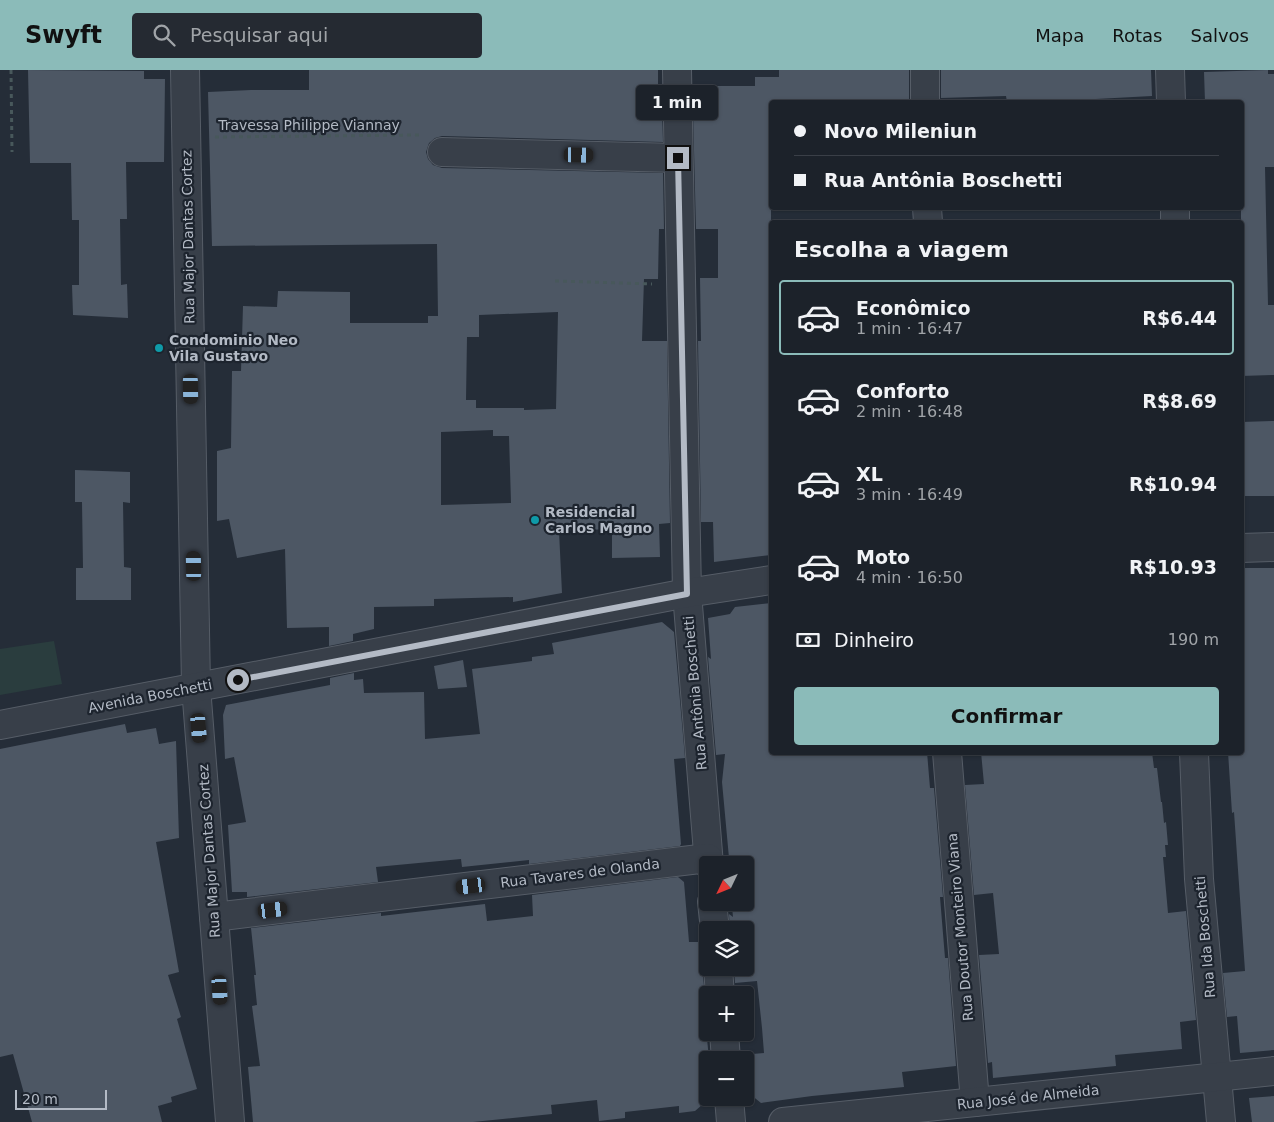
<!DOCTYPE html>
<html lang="pt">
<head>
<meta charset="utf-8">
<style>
  :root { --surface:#1c222a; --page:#252a32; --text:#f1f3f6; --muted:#a0a4a8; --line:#3a3f47; --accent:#8bbbb9 }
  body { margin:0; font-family:"DejaVu Sans",sans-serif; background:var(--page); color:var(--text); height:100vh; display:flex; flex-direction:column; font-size:19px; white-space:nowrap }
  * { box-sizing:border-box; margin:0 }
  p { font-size:16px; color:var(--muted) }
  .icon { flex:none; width:28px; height:28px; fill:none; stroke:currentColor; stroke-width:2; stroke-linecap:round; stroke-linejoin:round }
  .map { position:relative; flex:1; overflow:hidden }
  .panel { position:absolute; left:769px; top:150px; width:475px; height:535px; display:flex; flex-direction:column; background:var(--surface); border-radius:5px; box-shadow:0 1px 4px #0004,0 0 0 1px var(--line) }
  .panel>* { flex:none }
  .banner { position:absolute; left:769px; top:30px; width:475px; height:110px; border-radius:5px; box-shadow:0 1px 4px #0004,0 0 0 1px var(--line); display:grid; align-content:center; height:110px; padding:0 25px; background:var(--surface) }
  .needle { width:32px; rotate:227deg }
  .controls { position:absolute; left:699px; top:786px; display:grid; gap:10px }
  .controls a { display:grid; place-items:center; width:55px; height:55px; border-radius:5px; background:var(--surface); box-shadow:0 1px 4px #0004,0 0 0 1px var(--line); font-size:25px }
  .scale { position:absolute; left:15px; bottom:12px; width:92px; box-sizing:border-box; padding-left:5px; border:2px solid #b3bac5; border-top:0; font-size:14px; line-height:18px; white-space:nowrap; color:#b3bac5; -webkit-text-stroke:4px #1d242e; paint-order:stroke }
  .end { position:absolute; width:22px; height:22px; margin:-11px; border:6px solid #b3bac5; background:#111; box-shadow:0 0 0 2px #111 }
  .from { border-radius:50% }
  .bubble { position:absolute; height:35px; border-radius:5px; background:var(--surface); box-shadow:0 1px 4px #0004,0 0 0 1px var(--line); font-size:16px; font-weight:600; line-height:35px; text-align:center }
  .car { position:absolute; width:15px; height:30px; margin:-15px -8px; border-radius:6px; box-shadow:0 0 4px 1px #0007; background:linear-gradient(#222 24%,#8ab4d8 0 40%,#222 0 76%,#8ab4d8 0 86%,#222 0) }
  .banner b { display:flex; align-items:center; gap:18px; height:48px; font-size:19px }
  .banner b+b { border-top:1px solid var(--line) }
  .banner i { width:12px; height:12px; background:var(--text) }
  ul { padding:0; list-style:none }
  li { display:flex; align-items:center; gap:15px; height:75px; margin:0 10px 8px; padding:0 15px; border:2px solid transparent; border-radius:5px }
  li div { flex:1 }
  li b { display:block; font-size:19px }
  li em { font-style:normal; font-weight:600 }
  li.on { border-color:var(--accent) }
  li>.icon { width:45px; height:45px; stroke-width:1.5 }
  h2 { padding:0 25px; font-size:22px; line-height:60px }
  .pay { display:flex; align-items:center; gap:12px; height:55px; padding:0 25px; font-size:19px }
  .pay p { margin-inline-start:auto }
  .cta { display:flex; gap:10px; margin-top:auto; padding:10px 25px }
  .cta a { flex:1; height:58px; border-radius:5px; background:var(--accent); color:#111; font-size:20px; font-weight:600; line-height:58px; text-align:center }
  header { display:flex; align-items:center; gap:30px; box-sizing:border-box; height:70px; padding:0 25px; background:var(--accent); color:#111 }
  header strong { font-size:24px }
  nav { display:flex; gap:28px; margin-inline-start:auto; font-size:18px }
  .search { width:350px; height:45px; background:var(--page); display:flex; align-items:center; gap:12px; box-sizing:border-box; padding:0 18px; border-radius:5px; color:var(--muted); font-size:19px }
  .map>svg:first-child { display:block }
  .green { fill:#2a3d3e }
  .building { fill:#4d5764; fill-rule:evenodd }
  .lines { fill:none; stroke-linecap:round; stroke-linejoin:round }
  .minor-casing { stroke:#565d67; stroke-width:30 }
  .path { stroke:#48585b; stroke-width:3; stroke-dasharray:4 4; stroke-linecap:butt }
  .minor { stroke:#383f49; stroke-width:28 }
  .route { stroke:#b3bac5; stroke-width:6 }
  .culture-dot { fill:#0f9aa8; stroke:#1d242e; stroke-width:2 }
  .labels { text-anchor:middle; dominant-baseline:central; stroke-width:4.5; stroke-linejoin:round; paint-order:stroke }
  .street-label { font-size:14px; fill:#b3bac5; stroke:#1d242e }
  .poi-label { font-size:14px; font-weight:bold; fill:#b3bac5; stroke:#1d242e; text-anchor:start }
</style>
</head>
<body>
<header>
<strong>Swyft</strong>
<div class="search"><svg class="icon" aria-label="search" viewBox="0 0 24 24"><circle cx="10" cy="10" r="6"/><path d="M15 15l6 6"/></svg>Pesquisar aqui</div>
<nav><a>Mapa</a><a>Rotas</a><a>Salvos</a></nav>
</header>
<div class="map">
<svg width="1274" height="1052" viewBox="0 0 1274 1052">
  <rect width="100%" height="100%" fill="#252d38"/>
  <!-- green -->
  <path class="green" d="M54,571l8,43 -62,11v-46z"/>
  <!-- building -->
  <g class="building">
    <path d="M28,0l116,1v8h21l-1,83h-38l1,57h-7l1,66 6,-1 1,34 -55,-3 -1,-30h7v-65h-7l-1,-57h-41z"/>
    <path d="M309,0h349v41h4l1,31 -221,-6 -7,2 -6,5 -3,9 2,7 5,6 9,3 221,5 1,56h-5l-1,50h-14l-2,62h25l3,182 -11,1 1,33 -48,1v-29l-53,2 3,62 -49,9v-5l-79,2v7l-60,1v22l-21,5v7l-24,5v-19l-42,1 -2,-79 -48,9 -8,-39 -12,2v-70l14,-3 1,-77h9l2,-65 34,1 1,-16 72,1v31h78v-7h10l-1,-72 -225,2 -4,-154 43,-2h58zM558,242l-2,97 -32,1v-2h-48v-8h-10l1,-63h12v-22zM493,360v6h16l2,67 -70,2v-73z"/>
    <path d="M779,0h130v29l-3,1v2h-135v453l-57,7 -1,-40h-12l-3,-181h3l-1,-63h18v-49h-22l-3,-118h18v-25h44v-9h24z"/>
    <path d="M941,0h210l1,26 -56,3 -1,3h-88l-1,-6 -65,2z"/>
    <path d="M1268,0v4h6v93h-9l3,138h6v70l-33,1v-274h-36l-1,-30z"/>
    <path d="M1274,351v75h-33v-74z"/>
    <path d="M75,400l55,2v31l-7,-1 1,65 7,1v32h-55v-32h7l-1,-66h-7z"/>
    <path d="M1241,498h33v482l-34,3 -3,-37 -10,1 -4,-44 22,-2 -11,-159 -2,1 -4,-61h13z"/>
    <path d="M771,533v149h156l3,36h4l9,109h-3l5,61h3l8,108 -54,6 2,15 -92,9 -51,7 -16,-13v-30h-4v-5l23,-2 -2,-25 -5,-47 -22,2 -1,-15h11v-38h-15l-1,-16 4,3 -1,-10 18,-1 -4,-49 -17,1 -7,-76 3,-28 -9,1 -8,-98 3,2 -3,-41 22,-4 5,-7z"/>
    <path d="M662,552l12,10 11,126 -11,1 7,85 -1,2 -151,18v-4l-67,7 -1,-8 -85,8 2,15 -131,15v-5h-15l-4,-67 18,-3 -12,-65 -9,2 -2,-44 3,-10 104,-20v-7l24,-5v7l9,-1 1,14 60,-1 1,47 55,-5 -8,-65 60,-8v-4l22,-3 -2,-11z"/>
    <path d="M463,590l4,27 -29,2 -4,-23z"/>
    <path d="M125,654l2,9 29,-5 3,16 17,-3 3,97 -23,4 23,130 -11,3 13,42 -4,2 20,70 -26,8 1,5 -14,4 4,16h-130l-19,-68 -13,3v-308z"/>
    <path d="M981,682h171l2,16h3l4,34h1l2,21 2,-1 2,23h-3l1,12h-3l5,56 18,-2 10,109 -16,2 2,27 -67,6 1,11 -123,12 -1,-16 -4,1 -9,-108 20,-1 -6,-61 -19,2 -9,-110 19,-1z"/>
    <path d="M678,807l6,5 5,60h17l2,1v14l-4,5 -2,7 2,17 -2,1 7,72h1v1h-2v38h2l-15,13 -16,2v-7l-54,6v6l-26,3 -2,-21 -46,5 1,9 -79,8h-220l-5,-55 12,-1 -8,-60 5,-1 -3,-30h2l-5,-47 130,-15v3l104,-12 2,17 46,-5 -1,-21z"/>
    <path d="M1274,1026v26h-22l-3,-24z"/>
  </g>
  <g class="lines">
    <!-- minor casing -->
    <g class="minor-casing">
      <g id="minor">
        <path d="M185,0l11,617 34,435"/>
        <path d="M677,0l10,523 22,272"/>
        <path d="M925,0v32"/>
        <path d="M1170,0l1,32"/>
        <path d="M442,82l236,6"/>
        <path d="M927,138l1,14"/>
        <path d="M1175,138v14"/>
        <path d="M1241,478l33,-1"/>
        <path d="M0,655l687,-132 84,-13"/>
        <path d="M947,682l28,350"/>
        <path d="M1194,682l5,127 22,243"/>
        <path d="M712,832l3,28"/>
        <path d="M214,847l494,-59"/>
        <path d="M718,898l2,27"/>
        <path d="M724,962l2,28"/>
        <path d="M729,1028l2,24"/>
        <path d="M783,1052l491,-51"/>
      </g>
    </g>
    <!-- path -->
    <g class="path">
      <path d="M11,0l1,82"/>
      <path d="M215,67l204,-2"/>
      <path d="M555,211l97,3"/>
    </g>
    <!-- minor -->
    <use href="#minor" class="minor"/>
  </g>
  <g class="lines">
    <!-- route -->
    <path class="route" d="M238,610l449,-86 -9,-436"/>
  </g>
  <!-- markers -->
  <g class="culture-dot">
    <circle cx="159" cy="278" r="5"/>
    <circle cx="535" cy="450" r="5"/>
  </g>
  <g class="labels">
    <!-- street labels -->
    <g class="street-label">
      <text x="309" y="55">Travessa Philippe Viannay</text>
      <text transform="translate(188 167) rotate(-91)">Rua Major Dantas Cortez</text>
      <text transform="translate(695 623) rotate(-95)">Rua Antônia Boschetti</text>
      <text transform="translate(150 626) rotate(-11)">Avenida Boschetti</text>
      <text transform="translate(209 781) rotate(-94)">Rua Major Dantas Cortez</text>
      <text transform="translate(580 803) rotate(-7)">Rua Tavares de Olanda</text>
      <text transform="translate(960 857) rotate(-95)">Rua Doutor Monteiro Viana</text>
      <text transform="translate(1205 867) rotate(-95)">Rua Ida Boschetti</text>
      <text transform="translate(1028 1027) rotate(-6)">Rua José de Almeida</text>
    </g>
    <!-- poi labels -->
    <g class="poi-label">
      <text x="169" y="270">Condominio Neo<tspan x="169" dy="16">Vila Gustavo</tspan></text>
      <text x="545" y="442">Residencial<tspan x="545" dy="16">Carlos Magno</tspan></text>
    </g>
  </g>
</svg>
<div class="controls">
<a><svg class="needle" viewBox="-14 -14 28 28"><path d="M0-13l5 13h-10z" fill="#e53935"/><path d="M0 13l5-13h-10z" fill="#a0a4a8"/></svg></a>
<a><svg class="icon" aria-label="layers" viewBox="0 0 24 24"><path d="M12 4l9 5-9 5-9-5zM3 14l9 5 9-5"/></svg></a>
<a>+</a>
<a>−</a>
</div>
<div class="scale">20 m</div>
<i class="end from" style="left:238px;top:610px"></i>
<i class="end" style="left:678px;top:88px"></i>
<div class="bubble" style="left:636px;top:15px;width:82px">1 min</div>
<i class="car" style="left:579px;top:85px;rotate:91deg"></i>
<i class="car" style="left:191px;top:319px;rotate:179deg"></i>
<i class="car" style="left:194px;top:496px;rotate:359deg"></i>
<i class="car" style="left:199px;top:658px;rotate:175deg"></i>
<i class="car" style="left:471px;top:816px;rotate:263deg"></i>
<i class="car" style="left:273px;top:840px;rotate:83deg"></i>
<i class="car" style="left:220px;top:920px;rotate:176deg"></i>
<div class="banner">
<b><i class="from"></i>Novo Mileniun</b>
<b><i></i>Rua Antônia Boschetti</b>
</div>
<section class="panel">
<h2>Escolha a viagem</h2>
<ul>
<li class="on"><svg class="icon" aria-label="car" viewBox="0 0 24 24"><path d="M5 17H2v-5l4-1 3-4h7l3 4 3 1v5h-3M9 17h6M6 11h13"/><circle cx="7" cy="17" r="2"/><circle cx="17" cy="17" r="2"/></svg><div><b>Econômico</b><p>1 min · 16:47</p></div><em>R$6.44</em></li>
<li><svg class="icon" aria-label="car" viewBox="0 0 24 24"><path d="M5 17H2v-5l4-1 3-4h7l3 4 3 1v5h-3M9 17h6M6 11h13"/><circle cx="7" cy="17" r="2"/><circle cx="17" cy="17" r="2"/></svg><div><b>Conforto</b><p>2 min · 16:48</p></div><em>R$8.69</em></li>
<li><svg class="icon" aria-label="car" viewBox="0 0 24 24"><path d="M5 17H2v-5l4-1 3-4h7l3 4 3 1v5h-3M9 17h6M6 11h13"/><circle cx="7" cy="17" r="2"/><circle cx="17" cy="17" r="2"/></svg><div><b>XL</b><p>3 min · 16:49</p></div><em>R$10.94</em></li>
<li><svg class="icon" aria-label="car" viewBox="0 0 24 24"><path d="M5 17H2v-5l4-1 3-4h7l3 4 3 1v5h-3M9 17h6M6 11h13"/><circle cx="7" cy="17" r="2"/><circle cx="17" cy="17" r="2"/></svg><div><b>Moto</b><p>4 min · 16:50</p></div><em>R$10.93</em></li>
</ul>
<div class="pay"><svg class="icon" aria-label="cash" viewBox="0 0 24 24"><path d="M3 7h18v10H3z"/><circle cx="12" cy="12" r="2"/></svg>Dinheiro<p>190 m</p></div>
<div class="cta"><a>Confirmar</a></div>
</section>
</div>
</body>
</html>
